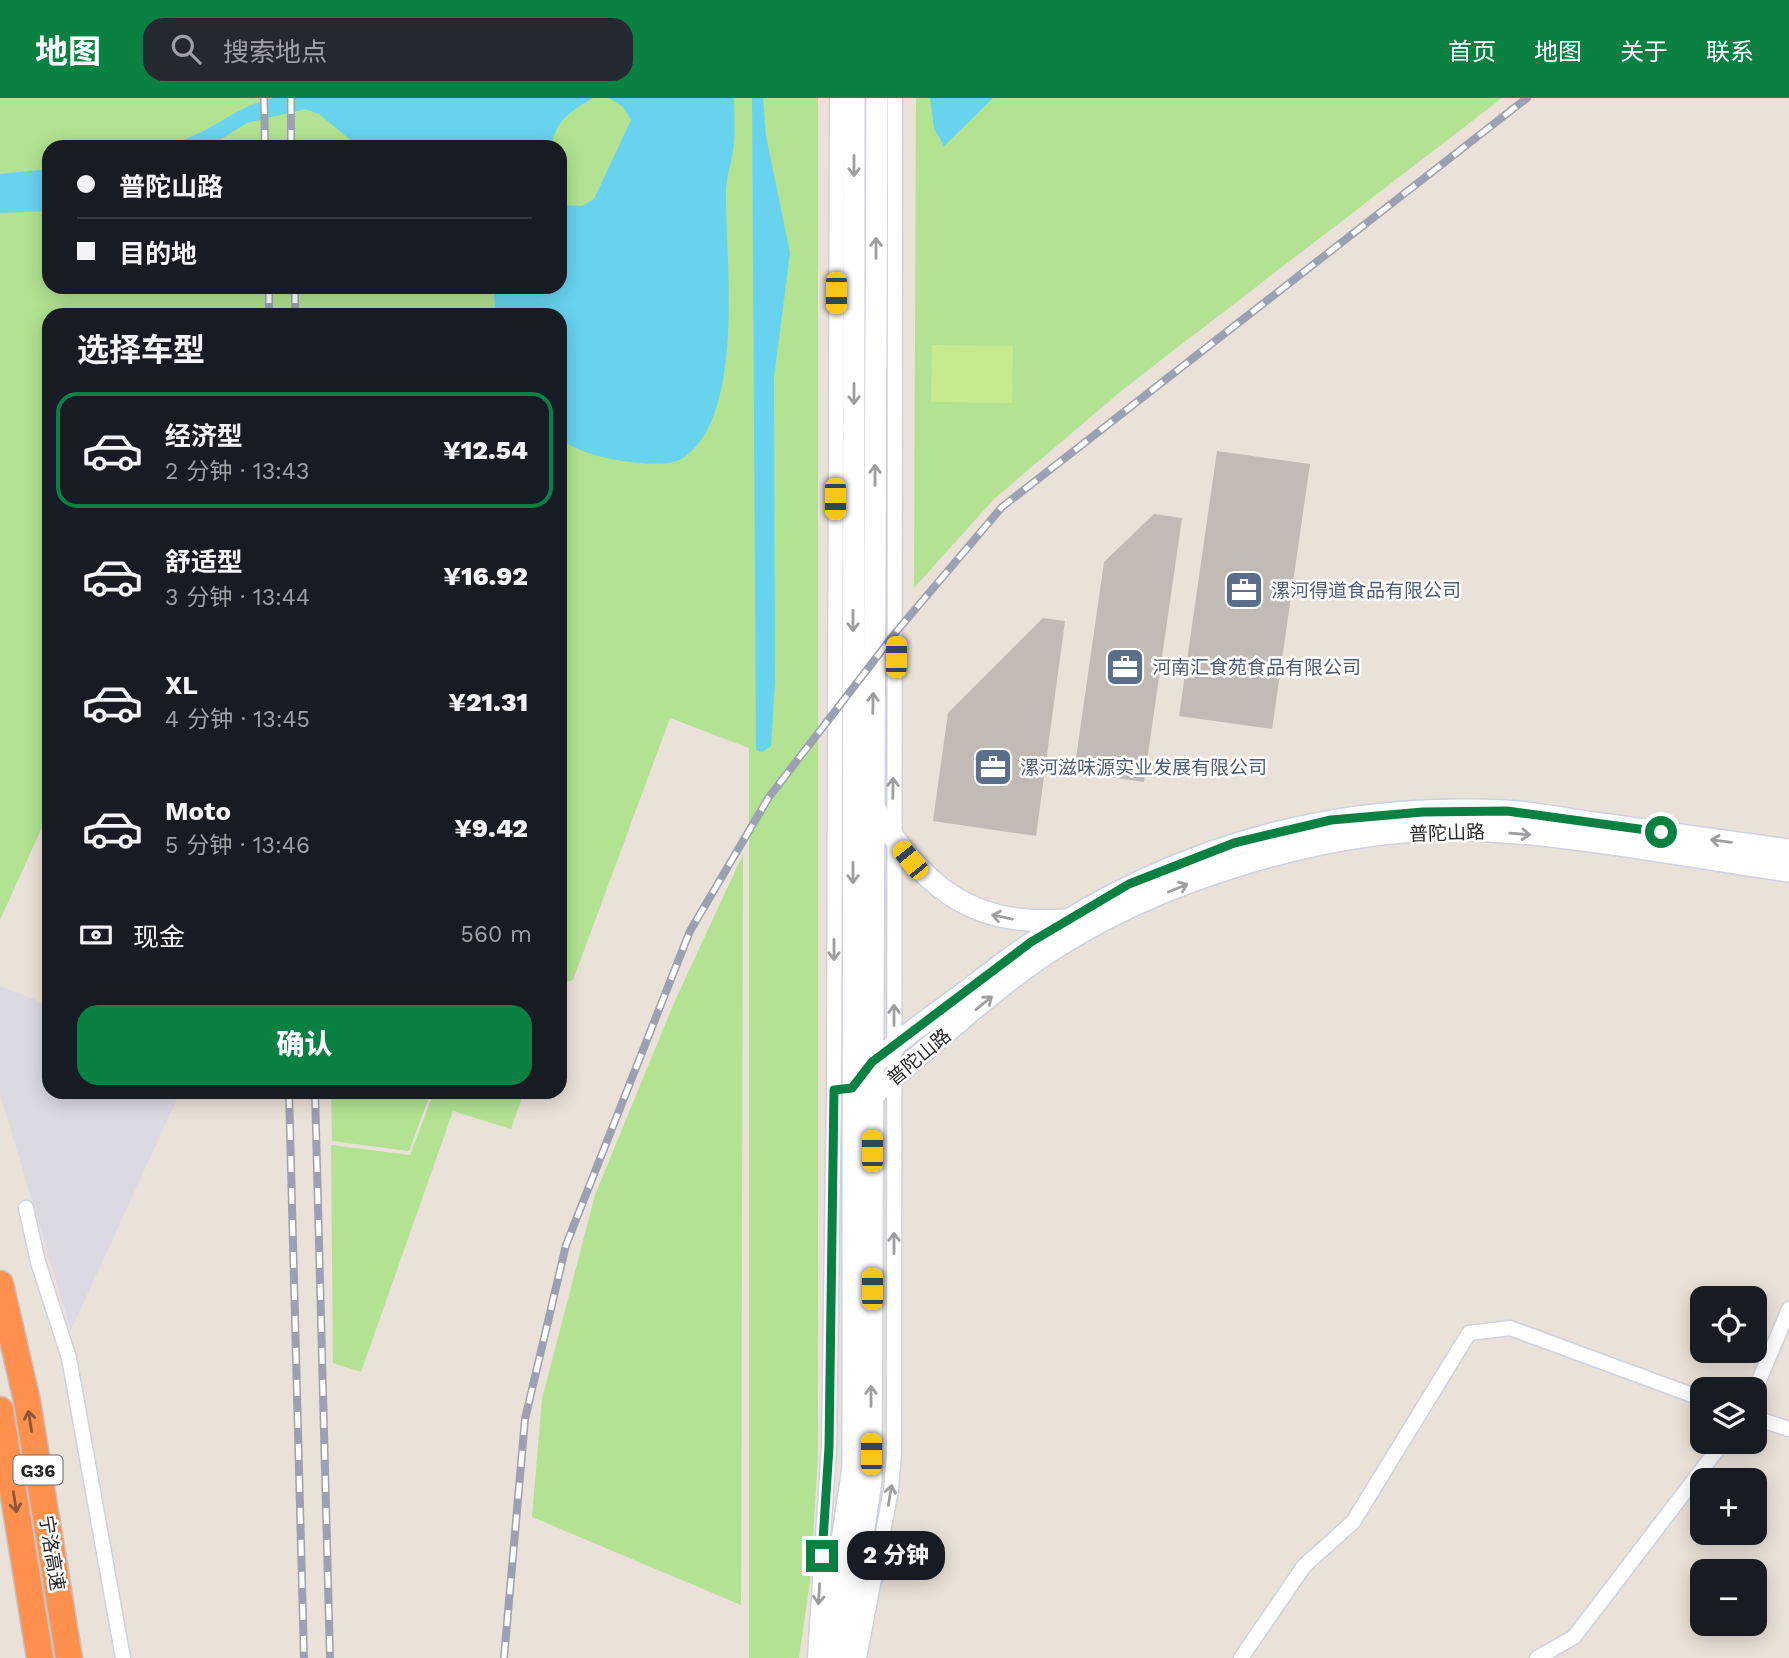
<!DOCTYPE html>
<html lang="zh">
<head>
<meta charset="utf-8">
<style>
  :root { --surface:#171b24; --page:#242831; --text:#f1f3f6; --muted:#9ea1a6; --line:#363941; --accent:#0b8043 }
  body { margin:0; font-family:"Work Sans","Noto Sans SC",sans-serif; background:var(--page); color:var(--text); height:100vh; display:flex; flex-direction:column; font-size:26px; white-space:nowrap }
  * { box-sizing:border-box; margin:0 }
  p { font-size:23px; color:var(--muted) }
  .icon { flex:none; width:38px; height:38px; fill:none; stroke:currentColor; stroke-width:2; stroke-linecap:round; stroke-linejoin:round }
  .map { position:relative; flex:1; overflow:hidden }
  .side { position:absolute; left:42px; top:210px; width:525px; height:791px; display:flex; flex-direction:column; background:var(--surface); border-radius:21px; box-shadow:0 4px 18px #0003 }
  .side>* { flex:none }
  .hud { position:absolute; left:42px; top:42px; width:525px; height:154px; border-radius:21px; box-shadow:0 4px 18px #0003; display:grid; align-content:center; height:154px; padding:0 35px; background:var(--surface) }
  .controls { position:absolute; left:1690px; top:1188px; display:grid; gap:14px }
  .controls a { display:grid; place-items:center; width:77px; height:77px; border-radius:14px; background:var(--surface); box-shadow:0 4px 18px #0003; font-size:35px }
  .end { position:absolute; width:32px; height:32px; margin:-16px; border:9px solid #0b8043; background:#fff; box-shadow:0 0 0 4px #fff }
  .from { border-radius:50% }
  .bubble { position:absolute; height:49px; border-radius:21px; background:var(--surface); box-shadow:0 4px 18px #0003; font-size:23px; font-weight:800; line-height:49px; text-align:center }
  .car { position:absolute; width:21px; height:42px; margin:-21px -10px; border-radius:9px; box-shadow:0 0 5px 2px #0007; background:linear-gradient(#f5c518 24%,#345 0 40%,#f5c518 0 76%,#345 0 86%,#f5c518 0) }
  .hud b { display:flex; align-items:center; gap:24px; height:66px; font-size:26px }
  .hud b+b { border-top:2px solid var(--line) }
  .hud i { width:18px; height:18px; background:var(--text) }
  ul { padding:0; list-style:none }
  li { display:flex; align-items:center; gap:21px; height:116px; margin:0 14px 10px; padding:0 21px; border:4px solid transparent; border-radius:21px }
  li div { flex:1 }
  li b { display:block; font-size:26px }
  li em { font-style:normal; font-weight:800 }
  li.selected { border-color:var(--accent) }
  li>.icon { width:63px; height:63px; stroke-width:1.5 }
  h2 { padding:0 35px; font-size:32px; line-height:84px }
  .pay { display:flex; align-items:center; gap:18px; height:77px; padding:0 35px; font-size:26px }
  .pay p { margin-inline-start:auto }
  .action { display:flex; gap:14px; margin-top:auto; padding:14px 35px }
  .action a { flex:1; height:80px; border-radius:21px; background:var(--accent); color:#fff; font-size:28px; font-weight:800; line-height:80px; text-align:center }
  header { display:flex; align-items:center; gap:42px; box-sizing:border-box; height:98px; padding:0 35px; background:var(--accent); color:#fff }
  header strong { font-size:33px }
  nav { display:flex; gap:38px; margin-inline-start:auto; font-size:24px }
  .search { width:490px; height:63px; background:var(--page); display:flex; align-items:center; gap:18px; box-sizing:border-box; padding:0 24px; border-radius:21px; color:var(--muted); font-size:26px }
  .map>svg:first-child { display:block }
  .industrial { fill:#dbd9e2 }
  .green { fill:#b2e292; fill-rule:evenodd }
  .pitch { fill:#c8ea8e }
  .water { fill:#68d3ef }
  .building { fill:#c2bbb5 }
  .lines { fill:none; stroke-linecap:round; stroke-linejoin:round }
  .minor-casing { stroke:#cdd2e1; stroke-width:17 }
  .secondary-casing { stroke:#cdd2e1; stroke-width:24 }
  .motorway-casing { stroke:#c3c3c3; stroke-width:29 }
  .minor { stroke:#fff; stroke-width:14 }
  .secondary { stroke:#fff; stroke-width:21 }
  .motorway { stroke:#ff904e; stroke-width:26 }
  .rail-casing { stroke:#9ba0b2; stroke-width:8 }
  .rail { stroke:#fff; stroke-width:5; stroke-dasharray:16; stroke-linecap:butt }
  .oneway { stroke:#9e9e9e }
  .oneway2 { stroke:#885639 }
  .route { stroke:#0b8043; stroke-width:9 }
  .labels { text-anchor:middle; dominant-baseline:central; stroke-width:5; stroke-linejoin:round; paint-order:stroke }
  .shield { fill:#fff; stroke:#686868; stroke-width:2 }
  .shield-label { font-size:18px; font-weight:bold; fill:#272727 }
  .service-label { font-size:19px; fill:#4e5e75; stroke:#fff; text-anchor:start }
  .street-label { font-size:19px; fill:#272727; stroke:#fff }
</style>
</head>
<body>
<header>
<strong>地图</strong>
<div class="search"><svg class="icon" aria-label="search" viewBox="0 0 24 24"><circle cx="10" cy="10" r="6"/><path d="M15 15l6 6"/></svg>搜索地点</div>
<nav><a>首页</a><a>地图</a><a>关于</a><a>联系</a></nav>
</header>
<div class="map">
<svg width="1789" height="1560" viewBox="0 0 1789 1560">
  <rect width="100%" height="100%" fill="#eae1d8"/>
  <!-- industrial -->
  <path class="industrial" d="M0,888l49,19v87h131l-109,238 -71,-236z"/>
  <!-- green -->
  <g class="green">
    <path d="M0,0h818v1360l-8,123 -11,77h-50v-910l-79,-30 -97,262 -13,4v-669h-511v497l-49,108zM49,49h511v140h-511z"/>
    <path d="M916,0h586l-376,289 -132,112 -80,89z"/>
    <path d="M743,756l-2,751 -209,-88 10,-118 53,-204 79,-192z"/>
    <path d="M331,994h100l-22,59 -77,-10z"/>
    <path d="M434,994h90l-13,37 -58,-18 -92,261 -28,-9 -2,-218 79,10z"/>
  </g>
  <!-- pitch -->
  <path class="pitch" d="M932,247l81,1 -1,57 -81,-1z"/>
  <!-- water -->
  <g class="water">
    <path d="M274,0h319c-22,13 -39,23 -41,49h-193l-40,-33 -14,-5 -58,14 -26,16 -21,8h-48c53,-5 77,-40 122,-49z"/>
    <path d="M609,0h125c0,17 2,36 -1,53 -3,17 -8,30 -7,48 0,65 19,218 -43,259 -10,7 -31,6 -42,5 -30,-3 -55,-7 -81,-24v-124h-64l-2,-21 -6,-7h72v-82l22,1 12,-7 37,-79 -8,-13z"/>
    <path d="M752,0h11l3,38 24,117 -16,124 1,303 -4,66 -9,6 -6,-2z"/>
    <path d="M930,0h63l-49,48 -10,-18z"/>
    <path d="M49,71v42l-49,2v-39z"/>
  </g>
  <!-- building -->
  <g class="building">
    <path d="M1217,353l93,13 -38,265 -93,-13z"/>
    <path d="M1154,416l28,4 -38,264 -70,-10 30,-210z"/>
    <path d="M1043,520l22,3 -29,215 -103,-15 15,-108z"/>
  </g>
  <g class="lines">
    <!-- minor casing -->
    <g class="minor-casing">
      <g id="minor">
        <path d="M26,1110l12,54 31,96 54,300"/>
        <path d="M1755,1292l34,-81"/>
        <path d="M1755,1320l34,11"/>
        <path d="M815,1559l14,-210 5,-357 3,-992"/>
        <path d="M859,1560l32,-168 3,-37 1,-1355"/>
        <path d="M1241,1560l63,-92 49,-44 116,-189 41,-5 193,71"/>
        <path d="M1537,1560l37,-21 149,-195"/>
      </g>
    </g>
    <!-- secondary casing -->
    <g class="secondary-casing">
      <g id="secondary">
        <path d="M872,706c46,78 97,124 192,116"/>
        <path d="M1789,752c-63,-9 -126,-17 -188,-26 -31,-4 -63,-11 -95,-13 -196,-10 -371,49 -525,169 -44,35 -95,64 -129,109l20,7c55,-46 109,-97 168,-138 114,-78 291,-132 429,-128 107,4 214,26 320,41"/>
        <path d="M824,1560l29,-190 1,-1370"/>
        <path d="M844,1560l27,-176 6,-1384"/>
      </g>
    </g>
    <!-- motorway casing -->
    <g class="motorway-casing">
      <g id="motorway">
        <path d="M0,1186l27,117 42,257"/>
        <path d="M0,1312l40,248"/>
      </g>
    </g>
    <!-- minor -->
    <use href="#minor" class="minor"/>
    <!-- secondary -->
    <use href="#secondary" class="secondary"/>
    <!-- motorway -->
    <use href="#motorway" class="motorway"/>
    <!-- rail casing -->
    <g class="rail-casing">
      <g id="rail">
        <path d="M264,0l1,49"/>
        <path d="M291,0v49"/>
        <path d="M269,189v28"/>
        <path d="M295,189v28"/>
        <path d="M289,994l15,566"/>
        <path d="M315,994l15,566"/>
        <path d="M504,1560l21,-239 41,-174 124,-314 79,-134 127,-165 106,-125 525,-409"/>
      </g>
    </g>
    <!-- rail -->
    <use href="#rail" class="rail"/>
  </g>
  <!-- one-way arrows -->
  <defs><path id="oneway-shaft" d="M-6 0H5M1.5-3L5.5 0L1.5 3" fill="none" stroke-width="1.6" stroke-linecap="round" stroke-linejoin="round" transform="scale(1.75)"/></defs>
  <g class="oneway">
    <use href="#oneway-shaft" transform="translate(854 68) rotate(90)"/>
    <use href="#oneway-shaft" transform="translate(876 150) rotate(-90)"/>
    <use href="#oneway-shaft" transform="translate(854 296) rotate(90)"/>
    <use href="#oneway-shaft" transform="translate(875 377) rotate(-90)"/>
    <use href="#oneway-shaft" transform="translate(853 523) rotate(90)"/>
    <use href="#oneway-shaft" transform="translate(873 605) rotate(-89)"/>
    <use href="#oneway-shaft" transform="translate(893 690) rotate(-89)"/>
    <use href="#oneway-shaft" transform="translate(1520 736) rotate(5)"/>
    <use href="#oneway-shaft" transform="translate(1721 743) rotate(-172)"/>
    <use href="#oneway-shaft" transform="translate(853 775) rotate(90)"/>
    <use href="#oneway-shaft" transform="translate(1178 790) rotate(-22)"/>
    <use href="#oneway-shaft" transform="translate(1002 819) rotate(-168)"/>
    <use href="#oneway-shaft" transform="translate(834 852) rotate(90)"/>
    <use href="#oneway-shaft" transform="translate(984 905) rotate(-39)"/>
    <use href="#oneway-shaft" transform="translate(894 917) rotate(-90)"/>
    <use href="#oneway-shaft" transform="translate(894 1145) rotate(-90)"/>
    <use href="#oneway-shaft" transform="translate(871 1298) rotate(-90)"/>
    <use href="#oneway-shaft" transform="translate(890 1397) rotate(-81)"/>
    <use href="#oneway-shaft" transform="translate(819 1496) rotate(94)"/>
  </g>
  <g class="oneway2">
    <use href="#oneway-shaft" transform="translate(30 1323) rotate(-99)"/>
    <use href="#oneway-shaft" transform="translate(15 1404) rotate(81)"/>
  </g>
  <g class="lines">
    <!-- route -->
    <path class="route" d="M822,1458l7,-109 5,-357 18,-2 20,-26 159,-120 98,-58 105,-41 97,-23 92,-8 84,-1 154,21"/>
  </g>
  <!-- icons -->
  <defs>
    <g id="office-square" transform="scale(2.0125)"><rect x="-9" y="-9" width="18" height="18" rx="4" fill="#5c6f8a" stroke="#fff"/><path d="M-6-3h4V-5.5h4V-3h4V5H-6ZM-1-4.5V-3h2v-1.5ZM-6 0V1H6V0Z" fill="#fff"/></g>
  </defs>
  <g fill-rule="evenodd">
    <use href="#office-square" x="1244" y="492"/>
    <use href="#office-square" x="1125" y="569"/>
    <use href="#office-square" x="993" y="669"/>
  </g>
  <g class="labels">
    <!-- shield labels -->
    <rect class="shield" x="13.5" y="1357.5" width="49" height="29" rx="5"/>
    <g class="shield-label">
      <text x="38" y="1372">G36</text>
    </g>
    <!-- service labels -->
    <g class="service-label">
      <text x="1271" y="492">漯河得道食品有限公司</text>
      <text x="1152" y="569">河南汇食苑食品有限公司</text>
      <text x="1020" y="669">漯河滋味源实业发展有限公司</text>
    </g>
    <!-- street labels -->
    <g class="street-label">
      <text transform="translate(1447 735) rotate(-2)">普陀山路</text>
      <text transform="translate(919 959) rotate(-40)">普陀山路</text>
      <text transform="translate(52 1455) rotate(81)">宁洛高速</text>
    </g>
  </g>
</svg>
<div class="controls">
<a><svg class="icon" aria-label="locate" viewBox="0 0 24 24"><circle cx="12" cy="12" r="6"/><path d="M12 2v4M12 18v4M2 12h4M18 12h4"/></svg></a>
<a><svg class="icon" aria-label="layers" viewBox="0 0 24 24"><path d="M12 4l9 5-9 5-9-5zM3 14l9 5 9-5"/></svg></a>
<a>+</a>
<a>−</a>
</div>
<i class="end from" style="left:1661px;top:734px"></i>
<i class="end" style="left:822px;top:1458px"></i>
<div class="bubble" style="left:847px;top:1433px;width:98px">2 分钟</div>
<i class="car" style="left:836px;top:195px;rotate:180deg"></i>
<i class="car" style="left:835px;top:401px;rotate:180deg"></i>
<i class="car" style="left:896px;top:559px;rotate:1deg"></i>
<i class="car" style="left:910px;top:762px;rotate:321deg"></i>
<i class="car" style="left:872px;top:1053px;rotate:0deg"></i>
<i class="car" style="left:872px;top:1191px;rotate:0deg"></i>
<i class="car" style="left:871px;top:1356px;rotate:0deg"></i>
<div class="hud">
<b><i class="from"></i>普陀山路</b>
<b><i></i>目的地</b>
</div>
<section class="side">
<h2>选择车型</h2>
<ul>
<li class="selected"><svg class="icon" aria-label="car" viewBox="0 0 24 24"><path d="M5 17H2v-5l4-1 3-4h7l3 4 3 1v5h-3M9 17h6M6 11h13"/><circle cx="7" cy="17" r="2"/><circle cx="17" cy="17" r="2"/></svg><div><b>经济型</b><p>2 分钟 · 13:43</p></div><em>¥12.54</em></li>
<li><svg class="icon" aria-label="car" viewBox="0 0 24 24"><path d="M5 17H2v-5l4-1 3-4h7l3 4 3 1v5h-3M9 17h6M6 11h13"/><circle cx="7" cy="17" r="2"/><circle cx="17" cy="17" r="2"/></svg><div><b>舒适型</b><p>3 分钟 · 13:44</p></div><em>¥16.92</em></li>
<li><svg class="icon" aria-label="car" viewBox="0 0 24 24"><path d="M5 17H2v-5l4-1 3-4h7l3 4 3 1v5h-3M9 17h6M6 11h13"/><circle cx="7" cy="17" r="2"/><circle cx="17" cy="17" r="2"/></svg><div><b>XL</b><p>4 分钟 · 13:45</p></div><em>¥21.31</em></li>
<li><svg class="icon" aria-label="car" viewBox="0 0 24 24"><path d="M5 17H2v-5l4-1 3-4h7l3 4 3 1v5h-3M9 17h6M6 11h13"/><circle cx="7" cy="17" r="2"/><circle cx="17" cy="17" r="2"/></svg><div><b>Moto</b><p>5 分钟 · 13:46</p></div><em>¥9.42</em></li>
</ul>
<div class="pay"><svg class="icon" aria-label="cash" viewBox="0 0 24 24"><path d="M3 7h18v10H3z"/><circle cx="12" cy="12" r="2"/></svg>现金<p>560 m</p></div>
<div class="action"><a>确认</a></div>
</section>
</div>
</body>
</html>
